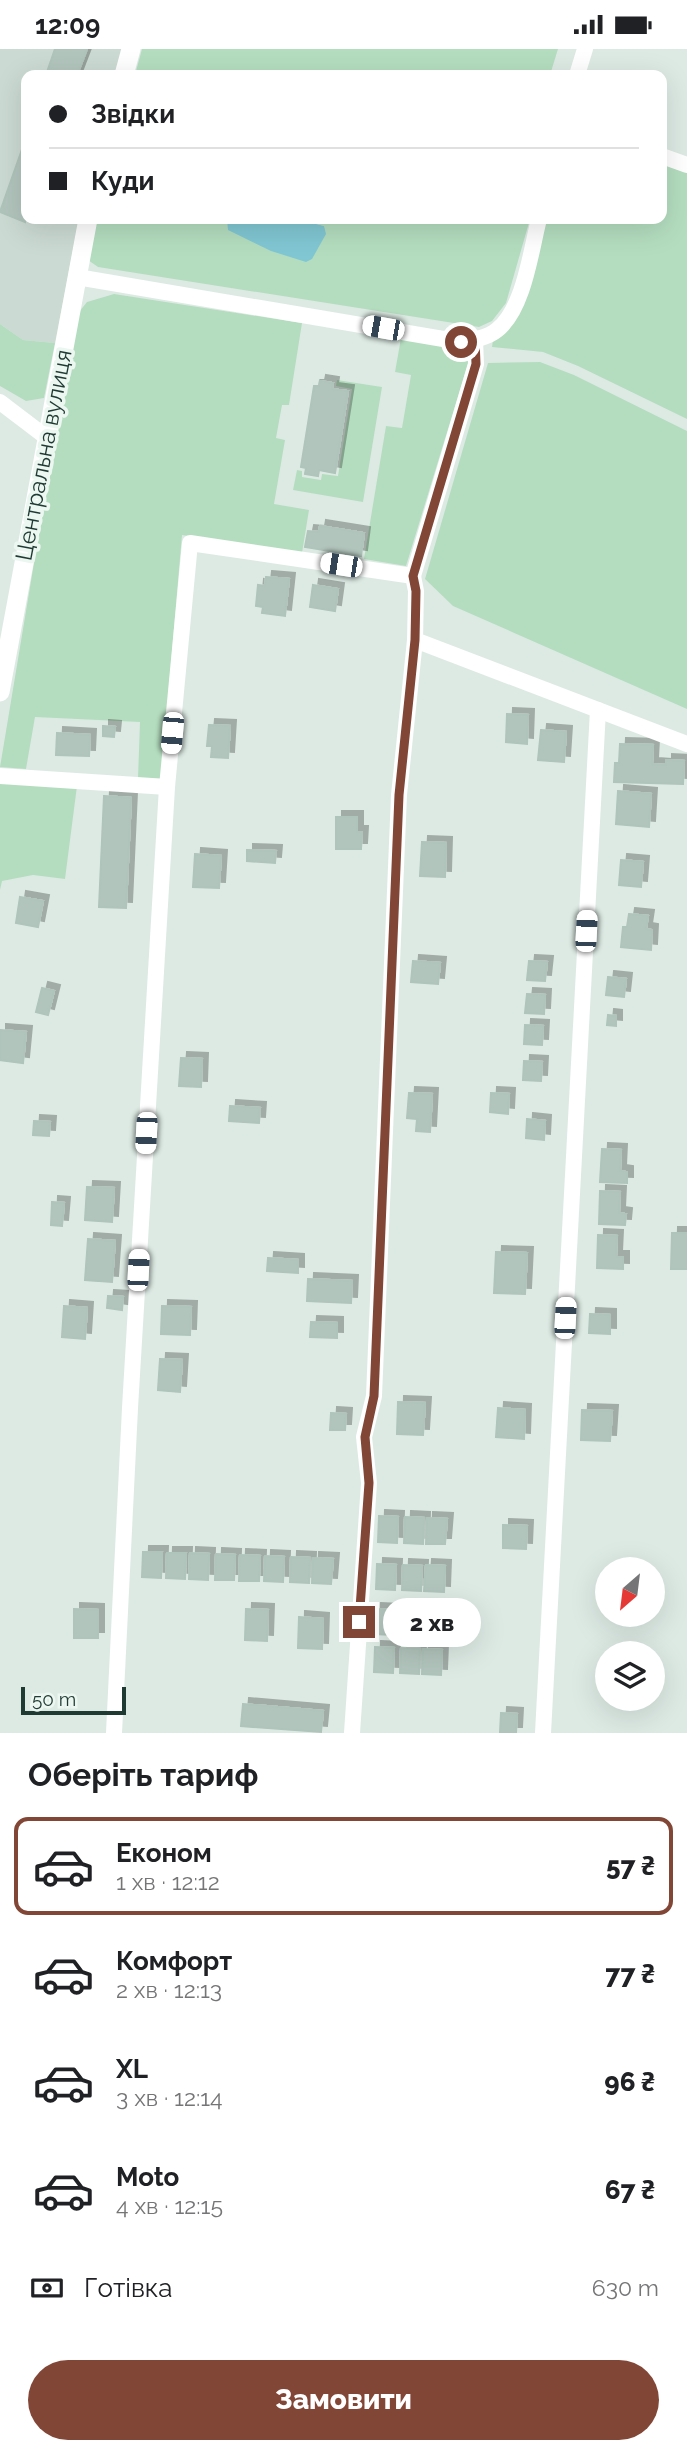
<!DOCTYPE html>
<html lang="uk">
<head>
<meta charset="utf-8">
<style>
  :root { --surface:#fff; --page:#f6f6f6; --text:#202124; --muted:#757577; --line:#e0e0e0; --accent:#824636 }
  body { margin:0; font-family:Raleway,sans-serif; background:var(--page); color:var(--text); height:100vh; display:flex; flex-direction:column; font-size:26px; white-space:nowrap }
  * { box-sizing:border-box; margin:0 }
  p { font-size:23px; color:var(--muted) }
  .icon { flex:none; width:38px; height:38px; fill:none; stroke:currentColor; stroke-width:2; stroke-linecap:round; stroke-linejoin:round }
  .map { position:relative; height:1684px; overflow:hidden }
  .details { display:flex; flex-direction:column; background:var(--surface); flex:1 }
  .details>* { flex:none }
  .top-card { position:absolute; left:21px; top:21px; width:646px; height:154px; border-radius:14px; box-shadow:0 7px 28px #0002; display:grid; align-content:center; height:154px; padding:0 28px; background:var(--surface) }
  .needle { width:46px; rotate:208deg }
  .fabs { position:absolute; left:595px; top:1508px; display:grid; gap:14px }
  .fabs a { display:grid; place-items:center; width:70px; height:70px; border-radius:50%; background:var(--surface); box-shadow:0 7px 28px #0002; font-size:35px }
  .scale { position:absolute; left:21px; bottom:18px; width:105px; box-sizing:border-box; padding-left:7px; border:4px solid #1e3a32; border-top:0; font-size:19px; line-height:24px; white-space:nowrap; color:#1e3a32; -webkit-text-stroke:5px #edf7f2; paint-order:stroke }
  .end { position:absolute; width:32px; height:32px; margin:-16px; border:9px solid #824636; background:#fff; box-shadow:0 0 0 4px #fff }
  .from { border-radius:50% }
  .bubble { position:absolute; height:49px; border-radius:24px; background:var(--surface); box-shadow:0 7px 28px #0002; font-size:23px; font-weight:800; line-height:49px; text-align:center }
  .car { position:absolute; width:21px; height:42px; margin:-21px -10px; border-radius:9px; box-shadow:0 0 5px 2px #0007; background:linear-gradient(#fff 24%,#345 0 40%,#fff 0 76%,#345 0 86%,#fff 0) }
  .top-card b { display:flex; align-items:center; gap:24px; height:66px; font-size:26px }
  .top-card b+b { border-top:2px solid var(--line) }
  .top-card i { width:18px; height:18px; background:var(--text) }
  ul { padding:0; list-style:none }
  li { display:flex; align-items:center; gap:21px; height:98px; margin:0 14px 10px; padding:0 14px; border:4px solid transparent; border-radius:14px }
  li div { flex:1 }
  li b { display:block; font-size:26px }
  li em { font-style:normal; font-weight:800 }
  li.current { border-color:var(--accent) }
  li>.icon { width:63px; height:63px; stroke-width:1.5 }
  h2 { padding:0 28px; font-size:32px; line-height:84px }
  .pay { display:flex; align-items:center; gap:18px; height:77px; padding:0 28px; font-size:26px }
  .pay p { margin-inline-start:auto }
  .action { display:flex; gap:14px; margin-top:auto; padding:14px 28px }
  .action a { flex:1; height:80px; border-radius:42px; background:var(--accent); color:#fff; font-size:28px; font-weight:800; line-height:80px; text-align:center }
  .status { display:flex; justify-content:space-between; align-items:center; height:49px; padding:0 35px; background:var(--surface); direction:ltr }
  .status svg { height:19px; fill:currentColor }
  .map>svg:first-child { display:block }
  .built { fill:#cbdad3 }
  .green { fill:#b4ddbf }
  .water { fill:#81c7d3 }
  .building { fill:#b2c5bd; stroke:#afc4bb; stroke-width:2; filter:url(#shadow) }
  .lines { fill:none; stroke-linecap:round; stroke-linejoin:round }
  .minor { stroke:#fff; stroke-width:16 }
  .tertiary { stroke:#fff; stroke-width:19 }
  .route { stroke:#824636; stroke-width:9 }
  .labels { text-anchor:middle; dominant-baseline:central; stroke-width:7; stroke-linejoin:round; paint-order:stroke }
  .street-label { font-size:23px; fill:#1e3a32; stroke:#edf7f2 }
</style>
</head>
<body>
<div class="status"><b>12:09</b><svg viewBox="0 0 49 12"><path d="M0 12V9h3v3zM5 12V6h3v6zM10 12V3h3v9zM15 12V0h3v12zM26 1h20v11H26zM47 4h2v5h-2z"/></svg></div>
<div class="map">
<svg width="687" height="1684" viewBox="0 0 687 1684">
  <defs>
    <filter id="shadow"><feDropShadow dx="6" dy="-6" stdDeviation="0" flood-color="#0004"/></filter>
  </defs>
  <rect width="100%" height="100%" fill="#ddeae4"/>
  <!-- built -->
  <path class="built" d="M0,0h122l-7,26h-89v144h53l-24,124 -32,-3 -23,-16z"/>
  <!-- green -->
  <g class="green">
    <path d="M142,0h416l-8,26h-415z"/>
    <path d="M662,115l25,9v246l-109,-53 -35,-14 -51,-5 1,-7 26,-28 28,-93h115z"/>
    <path d="M97,170h130l-1,2 98,5 -27,-7h233l-24,84 -14,18 -13,6 -381,-60 -10,-7z"/>
    <path d="M114,245l188,29 -13,82h-7l-6,33 9,2 -11,64 35,6 -7,43 -120,-18 -21,244 -23,-1 2,-56 -105,-5 -9,52 -26,-2 42,-252 37,-203 8,-10z"/>
    <path d="M0,275l23,16 32,3 -11,55 -18,3 -26,-15z"/>
    <path d="M401,289l63,11 7,5 -65,212 -42,-7 22,-133 16,2 9,-53 -16,-3z"/>
    <path d="M540,313l34,13 113,56v278l-234,-103 -28,-27 63,-216z"/>
    <path d="M337,331l45,7 -19,115 -70,-12 4,-20 5,1v6l19,3 1,-6 16,2 14,-87 -16,-3z"/>
    <path d="M0,732l77,5 -12,93 -32,-4 -31,6 -2,9z"/>
  </g>
  <!-- water -->
  <path class="water" d="M227,170h70l27,7 2,8 -14,25 -6,3 -35,-11 -43,-21z"/>
  <!-- building -->
  <g class="building">
    <path d="M55,0h32l-10,26h-31z"/>
    <path d="M25,92h1l-1,81 -25,-10z"/>
    <path d="M320,332l13,2 -1,6 16,2 -13,82 -16,-3 -1,6 -13,-2 1,-6 -5,-1 13,-81h5z"/>
    <path d="M320,477l44,7 -3,23 -56,-9 3,-16 11,1z"/>
    <path d="M266,528l23,2 -4,37 -23,-3 1,-6 -7,-1 2,-21 7,1z"/>
    <path d="M313,536l25,4 -3,22 -25,-4z"/>
    <path d="M507,665l21,1 -1,29 -21,-2z"/>
    <path d="M209,676l21,1 -2,32 -17,-1 1,-11h-5z"/>
    <path d="M103,677l12,1 -1,10 -11,-1z"/>
    <path d="M541,681l25,2 -2,30 -26,-2z"/>
    <path d="M57,684l33,2 -1,21 -33,-1z"/>
    <path d="M620,695l33,1 -1,19 14,1v-5l18,1 -1,23 -69,-2 1,-19h4z"/>
    <path d="M618,742l33,3 -2,33 -33,-3z"/>
    <path d="M104,747l27,2 -5,110 -27,-1z"/>
    <path d="M336,768h21v15h5l-1,17h-25z"/>
    <path d="M422,793l24,1 -1,34 -25,-1z"/>
    <path d="M247,801l29,1 -1,12 -28,-2z"/>
    <path d="M195,805l26,2 -2,32 -26,-1z"/>
    <path d="M621,811l22,2 -2,25 -22,-2z"/>
    <path d="M20,848l23,4 -5,26 -22,-4z"/>
    <path d="M629,865l19,2 -2,13 6,1 -1,20 -30,-3 2,-20h4z"/>
    <path d="M413,912l27,2 -2,21 -27,-2z"/>
    <path d="M529,912l18,1 -2,19 -18,-1z"/>
    <path d="M608,928l18,2 -2,18 -18,-2z"/>
    <path d="M42,939l12,3 -6,24 -12,-3z"/>
    <path d="M527,945l18,1 -1,19 -19,-1z"/>
    <path d="M608,966l8,1v10l-9,-1z"/>
    <path d="M525,976l18,1 -1,19 -18,-1z"/>
    <path d="M0,981l26,2 -3,31 -23,-3z"/>
    <path d="M181,1009l21,1 -1,28 -22,-1z"/>
    <path d="M524,1012l18,1 -1,19 -18,-1z"/>
    <path d="M409,1044l23,1 -2,38 -14,-1 1,-12 -10,-1z"/>
    <path d="M491,1044l18,1 -1,20 -18,-2z"/>
    <path d="M230,1057l30,2 -1,15 -30,-2z"/>
    <path d="M527,1070l18,2 -1,19 -18,-2z"/>
    <path d="M34,1072l16,1 -1,14 -16,-1z"/>
    <path d="M602,1100l19,1 -1,21 7,1v11l-27,-1z"/>
    <path d="M87,1138l27,1 -2,34 -27,-2z"/>
    <path d="M600,1142l20,1 -1,21 7,1 -1,11 -26,-1z"/>
    <path d="M52,1153l12,1 -2,23 -11,-1z"/>
    <path d="M672,1184h15v36h-16z"/>
    <path d="M598,1186l19,1 -1,21h7v12l-26,-1z"/>
    <path d="M88,1190l27,2 -3,41 -27,-2z"/>
    <path d="M496,1203l31,1 -2,41 -31,-1z"/>
    <path d="M268,1209l30,2v13l-31,-2z"/>
    <path d="M308,1230l44,2 -1,22 -44,-2z"/>
    <path d="M108,1247l15,1 -1,13 -15,-2z"/>
    <path d="M64,1257l23,2 -2,31 -23,-2z"/>
    <path d="M162,1257l29,1 -1,28 -29,-1z"/>
    <path d="M590,1265l20,1v19l-21,-1z"/>
    <path d="M311,1273l26,1v15l-27,-1z"/>
    <path d="M160,1310l22,1 -2,32 -22,-2z"/>
    <path d="M398,1353l27,1 -2,32 -26,-1z"/>
    <path d="M498,1359l27,2 -1,29 -28,-2z"/>
    <path d="M582,1361l30,1 -2,30 -29,-1z"/>
    <path d="M331,1364l15,1 -1,16h-15z"/>
    <path d="M379,1467l19,1 -1,26 -19,-1z"/>
    <path d="M405,1468l19,1 -1,26 -19,-1z"/>
    <path d="M427,1469l20,1 -2,25h-19z"/>
    <path d="M503,1476l24,1 -1,23 -23,-1z"/>
    <path d="M143,1503h19l-1,26 -19,-1z"/>
    <path d="M167,1504h19l-1,26 -19,-1z"/>
    <path d="M190,1504l19,1 -1,26 -19,-1z"/>
    <path d="M216,1505l19,1 -1,25h-19z"/>
    <path d="M240,1506l20,1 -1,25h-20z"/>
    <path d="M265,1507l19,1 -1,25 -19,-1z"/>
    <path d="M291,1508l19,1 -1,25 -19,-1z"/>
    <path d="M313,1509l20,1 -2,25 -19,-1z"/>
    <path d="M377,1515l19,1 -1,25 -19,-1z"/>
    <path d="M403,1516l19,1 -1,25 -19,-1z"/>
    <path d="M426,1516l19,1 -1,26 -20,-1z"/>
    <path d="M74,1560l24,1v28h-24z"/>
    <path d="M246,1560l22,1 -1,31 -22,-1z"/>
    <path d="M375,1560l19,1 -1,25 -19,-1z"/>
    <path d="M401,1560l19,1 -1,26 -19,-1z"/>
    <path d="M423,1561l19,1 -1,26 -19,-1z"/>
    <path d="M299,1568l24,2 -1,30 -24,-1z"/>
    <path d="M375,1598l19,1 -1,25 -19,-1z"/>
    <path d="M401,1599l19,1 -1,25 -19,-1z"/>
    <path d="M423,1600l19,1 -1,25 -19,-1z"/>
    <path d="M243,1655l80,7 -2,21 -80,-6z"/>
    <path d="M501,1664l16,1 -1,19h-16z"/>
  </g>
  <g class="lines">
    <!-- minor -->
    <g class="minor">
      <path d="M577,26l8,-26"/>
      <path d="M662,107l25,9"/>
      <path d="M77,228l384,65c12,-2 26,-4 36,-12 27,-21 34,-80 42,-111"/>
      <path d="M0,353l46,35"/>
      <path d="M413,527l63,-212 -1,-24"/>
      <path d="M0,727l167,11 -37,621 -16,325"/>
      <path d="M167,738l23,-244 223,33 3,15 -1,49 272,104"/>
      <path d="M352,1684l17,-250 -5,-46 10,-41 25,-601 16,-155"/>
      <path d="M543,1684l55,-1023"/>
    </g>
    <!-- tertiary -->
    <g class="tertiary">
      <path d="M124,26l7,-26"/>
      <path d="M0,643l88,-473"/>
    </g>
  </g>
  <g class="lines">
    <!-- route -->
    <path class="route" d="M359,1573l10,-139 -4,-46 9,-41 25,-601 16,-155 1,-49 -3,-15 63,-212 -1,-24 -14,2"/>
  </g>
  <g class="labels">
    <!-- street labels -->
    <g class="street-label">
      <text transform="translate(43 406) rotate(-79)">Центральна вулиця</text>
    </g>
  </g>
</svg>
<div class="fabs">
<a><svg class="needle" viewBox="-14 -14 28 28"><path d="M0-13l5 13h-10z" fill="#e53935"/><path d="M0 13l5-13h-10z" fill="#757577"/></svg></a>
<a><svg class="icon" aria-label="layers" viewBox="0 0 24 24"><path d="M12 4l9 5-9 5-9-5zM3 14l9 5 9-5"/></svg></a>
</div>
<div class="scale">50 m</div>
<i class="end from" style="left:461px;top:293px"></i>
<i class="end" style="left:359px;top:1573px"></i>
<div class="bubble" style="left:383px;top:1549px;width:98px">2 хв</div>
<i class="car" style="left:383px;top:279px;rotate:280deg"></i>
<i class="car" style="left:341px;top:516px;rotate:279deg"></i>
<i class="car" style="left:172px;top:684px;rotate:185deg"></i>
<i class="car" style="left:586px;top:882px;rotate:3deg"></i>
<i class="car" style="left:146px;top:1084px;rotate:183deg"></i>
<i class="car" style="left:138px;top:1221px;rotate:3deg"></i>
<i class="car" style="left:565px;top:1269px;rotate:3deg"></i>
<div class="top-card">
<b><i class="from"></i>Звідки</b>
<b><i></i>Куди</b>
</div>
</div>
<section class="details">
<h2>Оберіть тариф</h2>
<ul>
<li class="current"><svg class="icon" aria-label="car" viewBox="0 0 24 24"><path d="M5 17H2v-5l4-1 3-4h7l3 4 3 1v5h-3M9 17h6M6 11h13"/><circle cx="7" cy="17" r="2"/><circle cx="17" cy="17" r="2"/></svg><div><b>Економ</b><p>1 хв · 12:12</p></div><em>57 ₴</em></li>
<li><svg class="icon" aria-label="car" viewBox="0 0 24 24"><path d="M5 17H2v-5l4-1 3-4h7l3 4 3 1v5h-3M9 17h6M6 11h13"/><circle cx="7" cy="17" r="2"/><circle cx="17" cy="17" r="2"/></svg><div><b>Комфорт</b><p>2 хв · 12:13</p></div><em>77 ₴</em></li>
<li><svg class="icon" aria-label="car" viewBox="0 0 24 24"><path d="M5 17H2v-5l4-1 3-4h7l3 4 3 1v5h-3M9 17h6M6 11h13"/><circle cx="7" cy="17" r="2"/><circle cx="17" cy="17" r="2"/></svg><div><b>XL</b><p>3 хв · 12:14</p></div><em>96 ₴</em></li>
<li><svg class="icon" aria-label="car" viewBox="0 0 24 24"><path d="M5 17H2v-5l4-1 3-4h7l3 4 3 1v5h-3M9 17h6M6 11h13"/><circle cx="7" cy="17" r="2"/><circle cx="17" cy="17" r="2"/></svg><div><b>Moto</b><p>4 хв · 12:15</p></div><em>67 ₴</em></li>
</ul>
<div class="pay"><svg class="icon" aria-label="cash" viewBox="0 0 24 24"><path d="M3 7h18v10H3z"/><circle cx="12" cy="12" r="2"/></svg>Готівка<p>630 m</p></div>
<div class="action"><a>Замовити</a></div>
</section>
</body>
</html>
